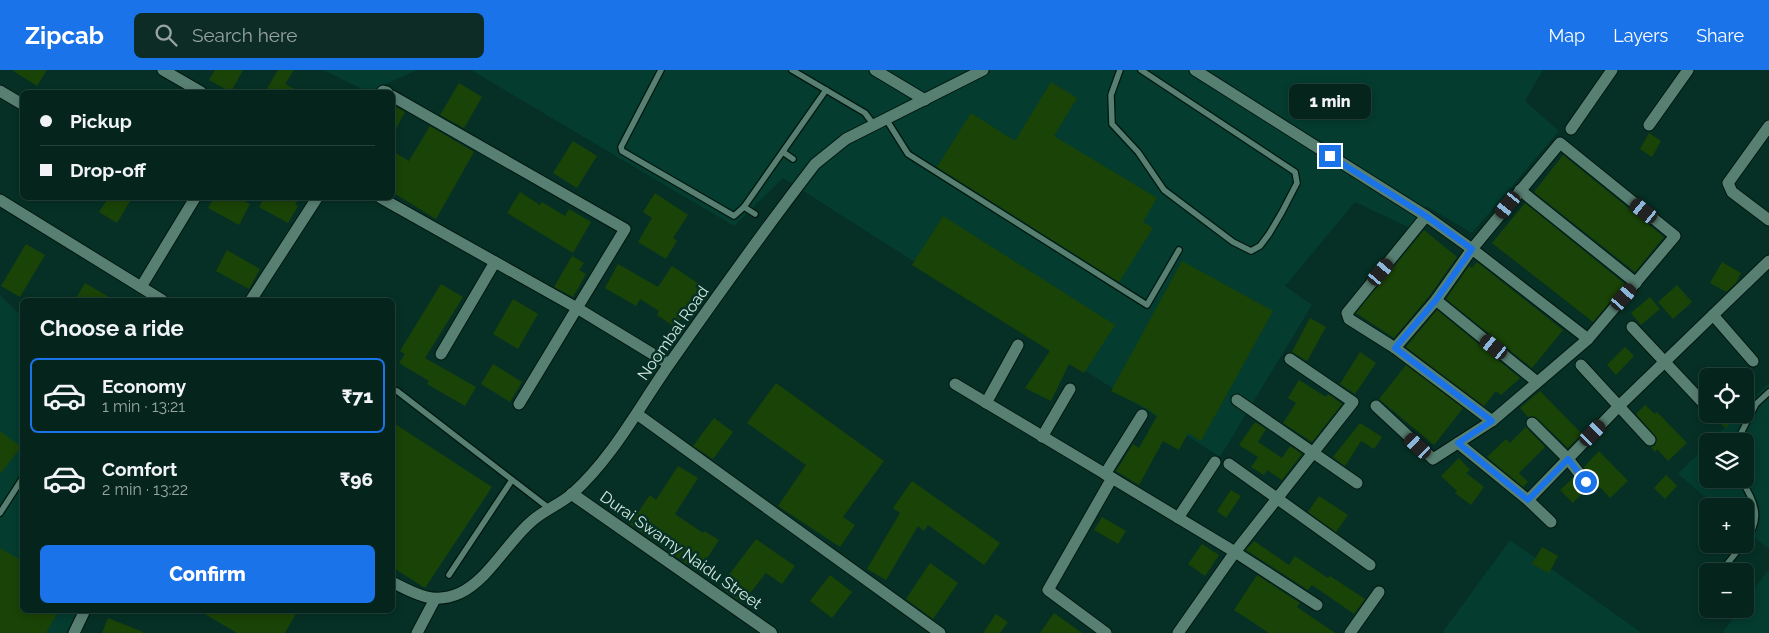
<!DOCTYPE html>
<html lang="en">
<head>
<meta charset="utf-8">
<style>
  :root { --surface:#04241c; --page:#0d2c25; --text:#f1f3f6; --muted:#97a4a3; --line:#25413b; --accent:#1a73e8 }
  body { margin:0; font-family:Raleway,sans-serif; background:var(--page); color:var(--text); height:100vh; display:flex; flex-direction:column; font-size:19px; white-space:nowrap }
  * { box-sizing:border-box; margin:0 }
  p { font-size:16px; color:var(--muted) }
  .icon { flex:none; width:28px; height:28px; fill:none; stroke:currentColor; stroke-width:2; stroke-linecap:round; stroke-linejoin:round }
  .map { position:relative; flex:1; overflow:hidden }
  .sheet { position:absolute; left:20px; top:228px; width:375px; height:315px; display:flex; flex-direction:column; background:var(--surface); border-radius:8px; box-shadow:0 2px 8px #0003,0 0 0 1px var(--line) }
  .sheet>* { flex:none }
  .hud { position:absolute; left:20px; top:20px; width:375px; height:110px; border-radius:8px; box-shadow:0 2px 8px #0003,0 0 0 1px var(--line); display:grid; align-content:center; height:110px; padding:0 20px; background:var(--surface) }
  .fabs { position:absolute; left:1699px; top:298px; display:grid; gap:10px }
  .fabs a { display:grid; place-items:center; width:55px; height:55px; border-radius:8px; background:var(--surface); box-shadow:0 2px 8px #0003,0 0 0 1px var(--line); font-size:25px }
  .end { position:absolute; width:22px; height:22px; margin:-11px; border:6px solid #1a73e8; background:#fff; box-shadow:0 0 0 2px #fff }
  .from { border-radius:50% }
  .bubble { position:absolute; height:35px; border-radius:8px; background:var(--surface); box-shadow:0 2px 8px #0003,0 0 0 1px var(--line); font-size:16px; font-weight:800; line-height:35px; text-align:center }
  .car { position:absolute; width:15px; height:30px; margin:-15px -8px; border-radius:6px; box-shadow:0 0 4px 1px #0007; background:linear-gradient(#222 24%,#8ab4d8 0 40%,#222 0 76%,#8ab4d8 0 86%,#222 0) }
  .hud b { display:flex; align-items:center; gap:18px; height:48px; font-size:19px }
  .hud b+b { border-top:1px solid var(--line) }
  .hud i { width:12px; height:12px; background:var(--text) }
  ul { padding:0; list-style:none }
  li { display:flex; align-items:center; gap:15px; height:75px; margin:0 10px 8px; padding:0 10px; border:2px solid transparent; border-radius:8px }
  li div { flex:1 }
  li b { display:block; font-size:19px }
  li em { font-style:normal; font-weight:800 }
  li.on { border-color:var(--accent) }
  li>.icon { width:45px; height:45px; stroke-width:1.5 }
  h2 { padding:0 20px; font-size:22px; line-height:60px }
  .button { display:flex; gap:10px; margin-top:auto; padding:10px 20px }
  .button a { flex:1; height:58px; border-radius:8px; background:var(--accent); color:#fff; font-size:20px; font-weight:800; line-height:58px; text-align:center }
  header { display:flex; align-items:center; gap:30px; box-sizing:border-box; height:70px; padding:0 25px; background:var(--accent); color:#fff }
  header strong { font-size:24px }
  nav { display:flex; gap:28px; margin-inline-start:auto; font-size:18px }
  .search { width:350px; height:45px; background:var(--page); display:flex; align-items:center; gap:12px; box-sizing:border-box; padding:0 18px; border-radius:8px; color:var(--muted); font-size:19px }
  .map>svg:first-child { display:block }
  .built { fill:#043c2f }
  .building { fill:#1a4307 }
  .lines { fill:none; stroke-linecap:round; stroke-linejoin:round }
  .service-casing { stroke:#00170f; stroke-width:8 }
  .minor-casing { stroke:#00170f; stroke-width:13 }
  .tertiary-casing { stroke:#00170f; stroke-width:14 }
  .service { stroke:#588072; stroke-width:5.5 }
  .minor { stroke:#588072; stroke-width:11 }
  .tertiary { stroke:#588072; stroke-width:12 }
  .route { stroke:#1a73e8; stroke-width:6 }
  .labels { text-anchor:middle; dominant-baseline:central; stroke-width:5; stroke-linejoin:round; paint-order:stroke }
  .street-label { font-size:16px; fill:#d3e8e0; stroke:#063025 }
</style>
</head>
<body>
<header>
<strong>Zipcab</strong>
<div class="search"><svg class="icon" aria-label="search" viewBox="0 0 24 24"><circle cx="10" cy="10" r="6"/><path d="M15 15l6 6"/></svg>Search here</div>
<nav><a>Map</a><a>Layers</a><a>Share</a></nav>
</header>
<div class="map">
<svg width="1769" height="563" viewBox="0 0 1769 563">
  <rect width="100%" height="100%" fill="#063025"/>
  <!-- built -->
  <g class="built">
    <path d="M323,0h94l-49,22z"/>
    <path d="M471,0h1072l-18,31 34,30 -87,102 -46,-27 -16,22 -55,-26 -70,84 27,19 -92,152 -437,-279 -49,48z"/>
    <path d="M0,225l22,22v293h56l-12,23h-66z"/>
    <path d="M1769,313v166l-24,-19v-24h-29l-38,-32 29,-29 1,34h37v-38h-34l27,-27h7v-7z"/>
    <path d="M1510,470l132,93h-200z"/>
    <path d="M1769,499v64h-47l18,-24h5v-7z"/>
  </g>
  <!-- building -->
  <g class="building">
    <path d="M12,0h35l-10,16z"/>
    <path d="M215,0h28l-12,22 -22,-12z"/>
    <path d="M278,0h16l-9,14 15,8h-35z"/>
    <path d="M1051,12l26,16 -23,38 103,62 -14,24 10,6 -34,54 -182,-115 34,-54 44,28z"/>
    <path d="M459,13l23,14 -18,31 -24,-13z"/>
    <path d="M392,35l13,7 -13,24z"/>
    <path d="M430,56l44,26 -38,67 -44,-27v-41l17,10z"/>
    <path d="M1649,63l12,8 -9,16 -12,-8z"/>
    <path d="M573,71l24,15 -20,32 -24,-15z"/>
    <path d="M1563,85l101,82 -29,35 -101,-80z"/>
    <path d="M520,122l20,13 2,-3 23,14 4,-7 22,13 -18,31 -66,-40z"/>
    <path d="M655,123l33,22 -15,23 4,3 -11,18 -28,-17 14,-24 -9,-6z"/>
    <path d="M108,128h24l-15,25 -18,-11z"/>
    <path d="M214,128h24l12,6 -11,21 -31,-17z"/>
    <path d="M264,128h36l-5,6 3,2 -10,17 -29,-16z"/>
    <path d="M1525,133l100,81 -32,38 -101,-79z"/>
    <path d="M943,146l172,109 -31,48 -15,-9 -18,37 -26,-13 25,-37 -138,-86z"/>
    <path d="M1424,160l33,27 -27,38 -36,43 -38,-25z"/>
    <path d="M26,174l19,11 -25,42 -19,-11z"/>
    <path d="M227,180l33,19 -11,20 -33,-18z"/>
    <path d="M572,186l12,7 -5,7 7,4 -13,23 -19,-10z"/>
    <path d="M1182,191l91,50 -72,130 -13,-8 -9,17 -16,-9 -24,44 -23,-14 17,-27 6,4 18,-32 -11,-8 -35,-17z"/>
    <path d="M1477,192l86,68 -31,38 -86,-69 23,-33 3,2z"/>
    <path d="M1722,192l19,11 -5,10 -10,9 -16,-9z"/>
    <path d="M618,194l40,23 14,-21 30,20 -27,41 -18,-12 2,-4 -19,-12 -4,7 -31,-18z"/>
    <path d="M85,213l29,17h-39z"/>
    <path d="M441,214l22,13 -38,61 51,29 -11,19 -38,-22 2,-3 -30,-18 6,-9 -5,-3z"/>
    <path d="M1677,215l15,17 -19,17 -15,-17z"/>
    <path d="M1650,227l10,12 -19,16 -10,-12z"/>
    <path d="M513,229l25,15 -20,35 -25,-15z"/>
    <path d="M1437,240l83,68 -19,17 -5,-4 -12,15 -78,-59z"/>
    <path d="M1310,248l16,9 -19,34 -15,-9z"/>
    <path d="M1625,277l9,9 -18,19 -9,-10z"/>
    <path d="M1360,282l16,11 -21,31 -15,-10z"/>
    <path d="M493,294l29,18 -12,20 -29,-18z"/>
    <path d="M1406,295l57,43 -29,37 -55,-46z"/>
    <path d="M1299,310l27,17 2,-3 14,10 -30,38 -29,-19 13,-20 -8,-5z"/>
    <path d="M776,313l108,78 -41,56 12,8 -15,22 -62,-41 28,-41 -59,-42z"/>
    <path d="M1540,321l42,43 -14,14 -31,-30 -4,-2 -5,1 -8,-9z"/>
    <path d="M1645,335l10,9 2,-2 30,31 -19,18 -11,-12 -2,3 -4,-5 4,-2 2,-7 -21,-24z"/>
    <path d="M1722,344h15l-11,14 -10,-8z"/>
    <path d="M714,348l19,14 -20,27 -20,-13z"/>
    <path d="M392,352l100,65 -67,101 -33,-21z"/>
    <path d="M1255,352l11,7 -8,13 24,16 8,-12 12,8 -20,26 -15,-10 -3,5 -13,-8 7,-10 -19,-12z"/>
    <path d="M1360,353l22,14 -8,12 -13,-8 -16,25 -12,-9z"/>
    <path d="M1526,357l19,20 -26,26 9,9 -5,5 -36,-30 19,-18 4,4z"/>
    <path d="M0,361l21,16 -21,27z"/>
    <path d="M1599,381l29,30 -18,17 -10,-11 -2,1 -5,-5 -1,-6 -8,-10z"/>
    <path d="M1459,388l11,12 -4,3 18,14 -13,18 -16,-12 2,-2 -16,-15z"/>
    <path d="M678,396l20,12 -23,36 28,19 1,-2 15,9 -21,32 -68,-48 20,-29 6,5z"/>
    <path d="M1666,405l11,11 -12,13 -11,-11z"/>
    <path d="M1573,408l7,9 6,2 -13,14 -13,-13z"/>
    <path d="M912,411l88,62 -16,22 -56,-40 -4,6 -6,-5 -32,54 -19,-11 33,-56 -7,-5z"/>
    <path d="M1231,420l10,6 -15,22 -9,-7z"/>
    <path d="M1319,426l29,19 -12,17 -28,-20z"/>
    <path d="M1102,447l24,14 -8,13 -24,-14z"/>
    <path d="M756,469l39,27 -13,18 -16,-11 -24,30 -22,-16z"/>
    <path d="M1254,471l35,24 6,-9 33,22 2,-2 35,23 -11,15 -42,-29 -4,5 -62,-40z"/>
    <path d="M1202,474l17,11 -14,21 -17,-12z"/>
    <path d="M1542,477l16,9 -9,17 -17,-9z"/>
    <path d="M0,478l22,13v49h37l-13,23h-46z"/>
    <path d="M930,493l28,20 -25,36 -27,-20z"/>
    <path d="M830,505l22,17 -20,26 -22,-17z"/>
    <path d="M1257,505l43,28 -3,4 38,26h-66l-35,-23z"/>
    <path d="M198,540h100l-13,23h-48z"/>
    <path d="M1054,543l28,20h-42z"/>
    <path d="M996,544l12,8 -8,11h-17z"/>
    <path d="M108,548l35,14v1h-41z"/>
  </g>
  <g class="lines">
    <!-- service casing -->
    <g class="service-casing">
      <g id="service">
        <path d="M661,0l-40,77 1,4 112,65 10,-9 82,-117"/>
        <path d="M792,0l73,43 9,12"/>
        <path d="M1120,0l-9,25 1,29 26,28 26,38 69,52 18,9 9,-5 9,-12 13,-22 15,-29 -2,-11 -154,-102"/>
        <path d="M886,49l22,35 239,151 32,-55"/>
        <path d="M783,82l10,7"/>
        <path d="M744,137l11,7"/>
        <path d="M397,321l153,118"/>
        <path d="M1737,371l19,-37 13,-12"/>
        <path d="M1741,409c13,23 23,38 4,62"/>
        <path d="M0,443l22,-34"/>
        <path d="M1727,494l16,-20"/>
        <path d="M449,505l63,-95"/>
      </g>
    </g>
    <!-- minor casing -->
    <g class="minor-casing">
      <g id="minor">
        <path d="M163,0l38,22"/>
        <path d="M875,0l50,30"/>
        <path d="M1195,0l231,146 46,33 116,90"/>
        <path d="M0,21l22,13"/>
        <path d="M382,22l1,-1 4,1"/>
        <path d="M392,26l233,133 -48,79 92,56"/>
        <path d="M1649,55l39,-55"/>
        <path d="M1769,56l-41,57 4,9 37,28"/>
        <path d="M1571,59l41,-59"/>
        <path d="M1520,120l116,93"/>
        <path d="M381,128l196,110 -58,96"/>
        <path d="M0,130l162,100"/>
        <path d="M1426,146l-79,97 2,6 46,29 97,73"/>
        <path d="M141,217l54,-89"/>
        <path d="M251,230l66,-102"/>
        <path d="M1436,230l101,82"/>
        <path d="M1632,257l74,79"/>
        <path d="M441,284l54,-92"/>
        <path d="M1753,291l-40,-46 56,-54"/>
        <path d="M1581,295l69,75"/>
        <path d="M955,314l157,94"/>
        <path d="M1237,330l120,83"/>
        <path d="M986,333l32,-58"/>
        <path d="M1376,336l57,53 59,-38 96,-82 87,-103 -115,-93 -88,106 -36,51 -41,48"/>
        <path d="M637,344l303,219"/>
        <path d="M1532,353l36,36 18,23"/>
        <path d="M1042,367l28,-48"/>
        <path d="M1458,373l70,57 91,-94 94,-91"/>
        <path d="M1229,394l141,101"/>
        <path d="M1105,404l37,-59"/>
        <path d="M1528,430l23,22"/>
        <path d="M1178,448l37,-56"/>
        <path d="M392,512c23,12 42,23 68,11 29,-14 48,-52 72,-72 12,-11 29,-17 41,-28 40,-36 66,-86 97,-130 47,-67 95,-134 145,-199l31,-25 137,-69"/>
        <path d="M74,563l11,-23"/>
        <path d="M417,563l18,-34"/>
        <path d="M1106,563l-58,-43 64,-112 123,74 82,53"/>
        <path d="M1178,563l57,-81 118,-150 -63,-43"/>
        <path d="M1350,563l29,-41"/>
      </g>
    </g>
    <!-- tertiary casing -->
    <g class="tertiary-casing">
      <path id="tertiary" d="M572,424l199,139"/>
    </g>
    <!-- service -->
    <use href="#service" class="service"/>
    <!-- minor -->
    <use href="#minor" class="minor"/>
    <!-- tertiary -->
    <use href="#tertiary" class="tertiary"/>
  </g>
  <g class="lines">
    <!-- route -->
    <path class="route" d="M1330,86l96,60 46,33 -36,51 -41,48 97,73 -34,22 70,57 40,-41 18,23"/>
  </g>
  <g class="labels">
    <!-- street labels -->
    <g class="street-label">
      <text transform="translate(673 263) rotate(-55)">Noombal Road</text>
      <text transform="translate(681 480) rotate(35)">Durai Swamy Naidu Street</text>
    </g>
  </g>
</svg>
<div class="fabs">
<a><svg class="icon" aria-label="locate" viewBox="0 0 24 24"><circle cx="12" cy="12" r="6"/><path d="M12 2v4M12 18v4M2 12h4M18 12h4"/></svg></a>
<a><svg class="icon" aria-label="layers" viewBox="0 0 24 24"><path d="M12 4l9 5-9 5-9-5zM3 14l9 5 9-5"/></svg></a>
<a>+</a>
<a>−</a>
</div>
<i class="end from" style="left:1586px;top:412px"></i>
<i class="end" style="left:1330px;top:86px"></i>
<div class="bubble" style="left:1289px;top:14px;width:82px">1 min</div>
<i class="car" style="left:1508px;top:135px;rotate:219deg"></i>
<i class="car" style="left:1644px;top:141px;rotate:309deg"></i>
<i class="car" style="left:1381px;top:202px;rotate:40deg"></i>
<i class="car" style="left:1624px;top:227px;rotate:41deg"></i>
<i class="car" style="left:1494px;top:277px;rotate:309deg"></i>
<i class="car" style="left:1593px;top:363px;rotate:44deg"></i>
<i class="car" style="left:1418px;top:376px;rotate:313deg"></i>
<div class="hud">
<b><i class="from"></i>Pickup</b>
<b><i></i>Drop-off</b>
</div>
<section class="sheet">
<h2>Choose a ride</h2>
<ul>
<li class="on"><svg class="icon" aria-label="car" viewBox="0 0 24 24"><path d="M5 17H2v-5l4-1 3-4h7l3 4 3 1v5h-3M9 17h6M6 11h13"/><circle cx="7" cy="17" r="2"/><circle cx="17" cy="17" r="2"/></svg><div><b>Economy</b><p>1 min · 13:21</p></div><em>₹71</em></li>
<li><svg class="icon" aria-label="car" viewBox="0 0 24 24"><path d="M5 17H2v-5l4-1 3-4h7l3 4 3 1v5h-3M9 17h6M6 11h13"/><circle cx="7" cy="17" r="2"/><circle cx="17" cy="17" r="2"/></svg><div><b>Comfort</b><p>2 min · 13:22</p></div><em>₹96</em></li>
</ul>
<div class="button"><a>Confirm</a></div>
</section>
</div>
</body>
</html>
